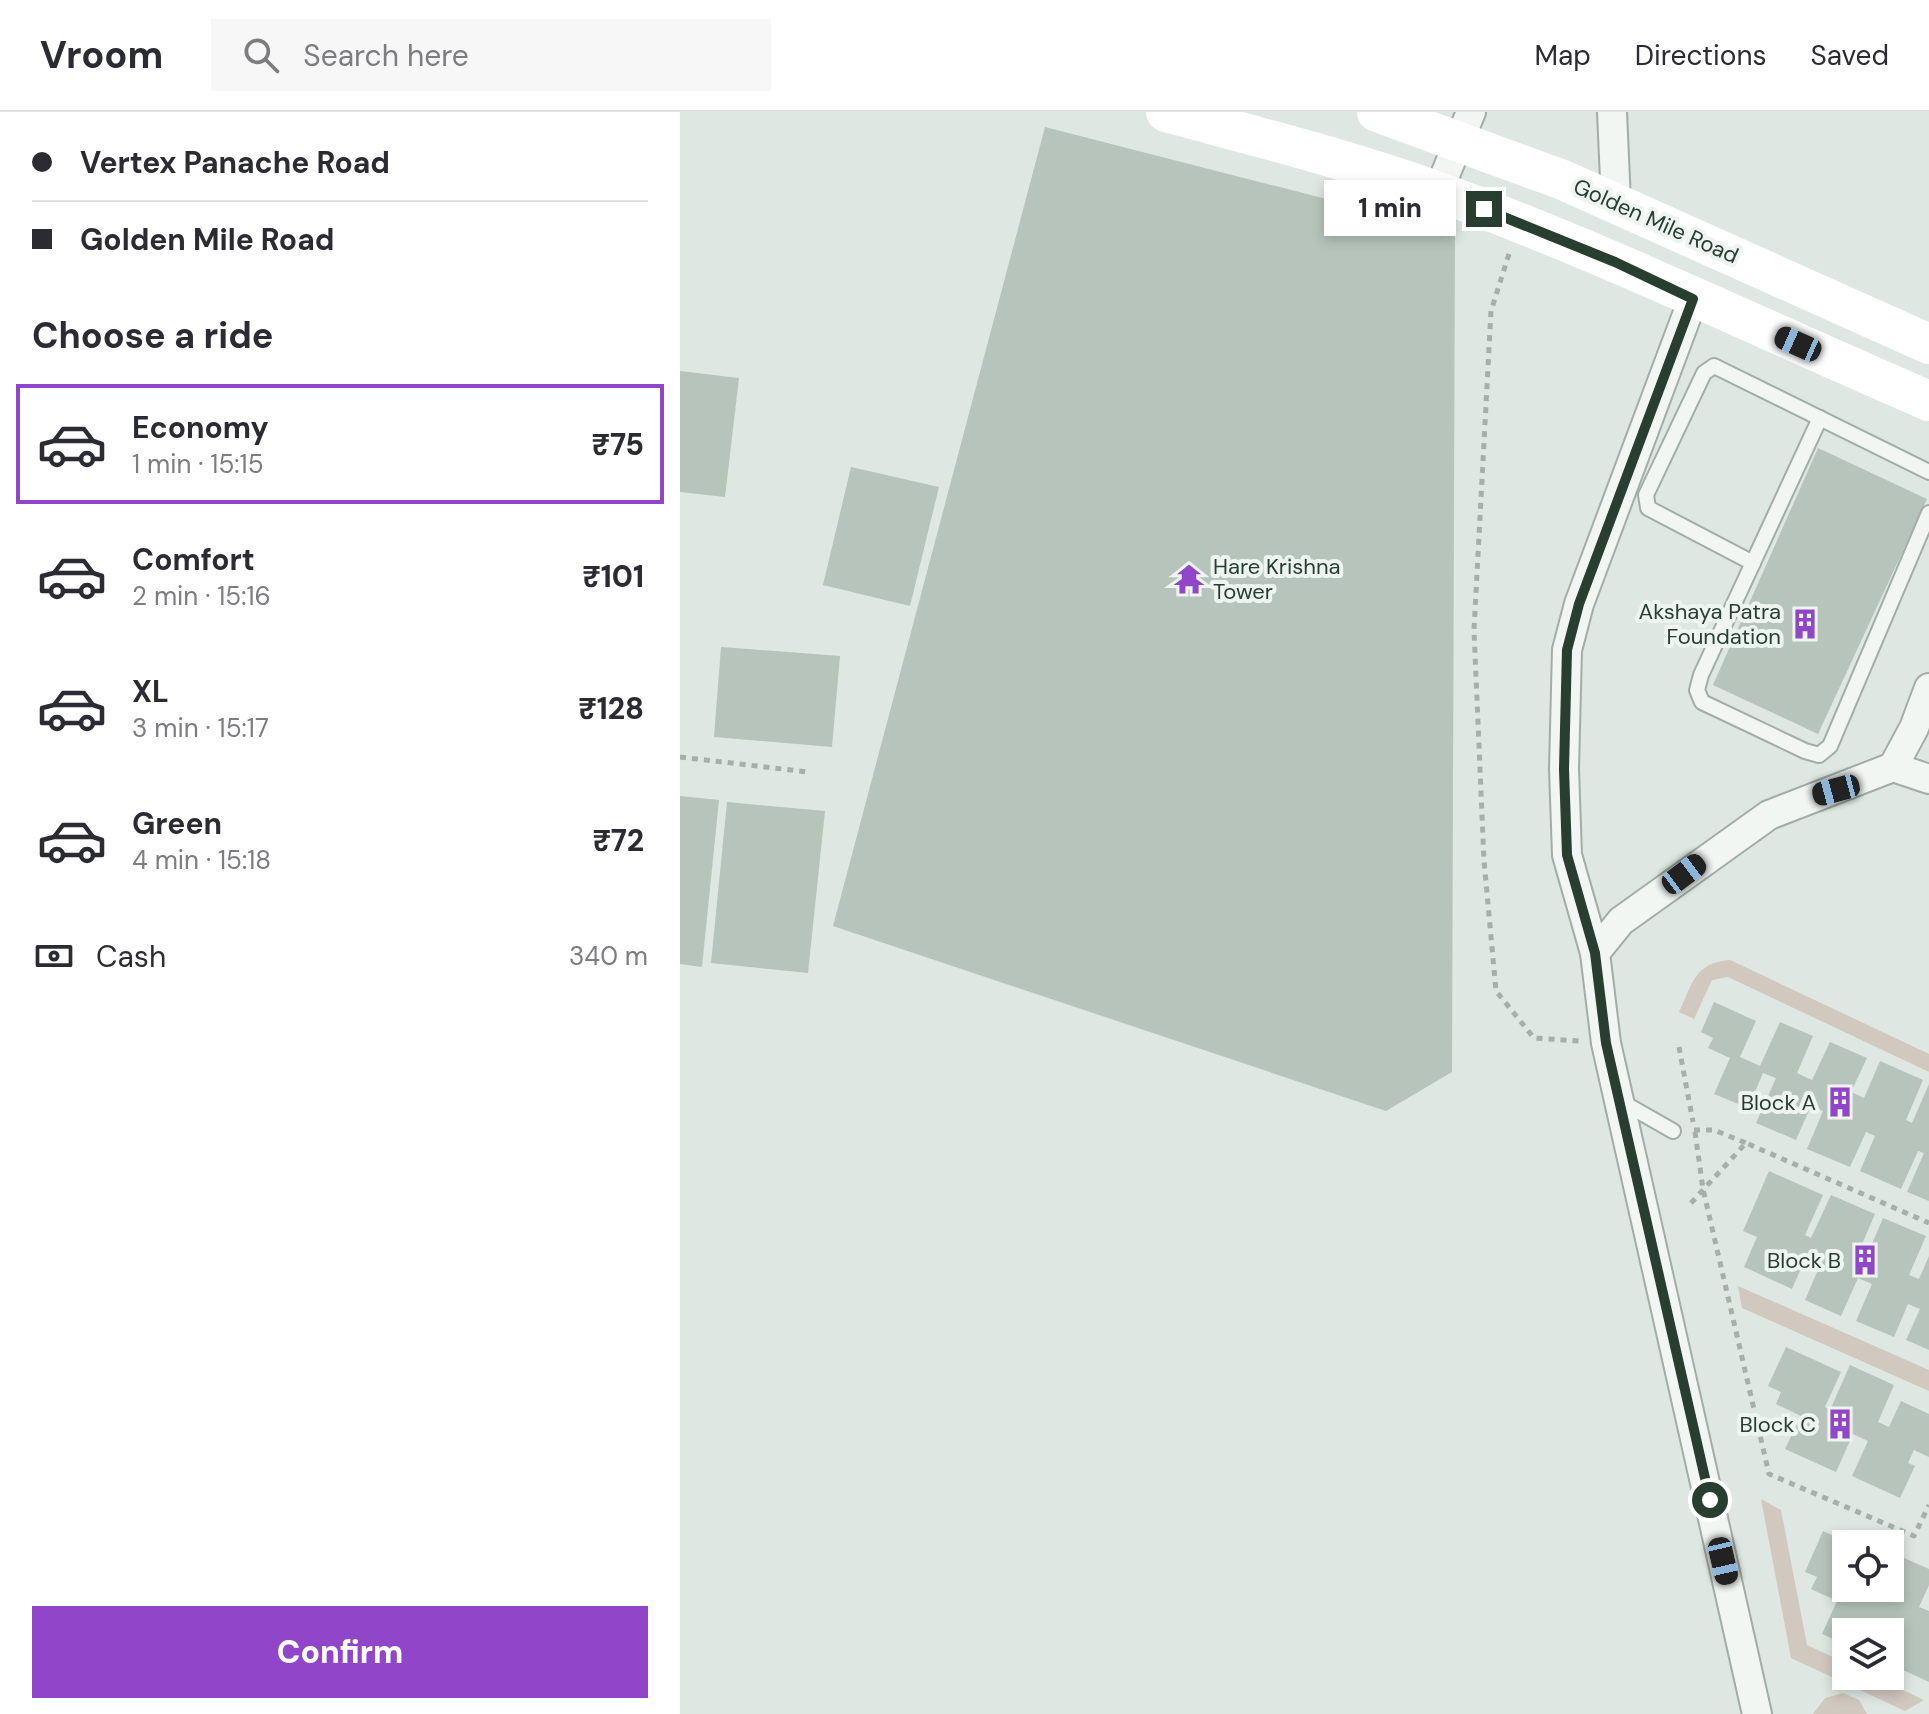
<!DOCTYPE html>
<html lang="en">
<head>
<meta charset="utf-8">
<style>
  :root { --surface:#fff; --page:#f7f7f7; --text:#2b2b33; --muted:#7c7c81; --line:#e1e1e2; --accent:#9146c9 }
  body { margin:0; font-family:"DM Sans",sans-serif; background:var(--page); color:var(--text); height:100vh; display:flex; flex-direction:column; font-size:30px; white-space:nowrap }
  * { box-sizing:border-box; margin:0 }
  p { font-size:26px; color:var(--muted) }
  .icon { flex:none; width:44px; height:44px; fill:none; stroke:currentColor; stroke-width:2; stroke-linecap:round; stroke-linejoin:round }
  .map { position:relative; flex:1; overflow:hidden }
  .side { display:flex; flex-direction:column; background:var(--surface); width:680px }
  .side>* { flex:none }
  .banner { display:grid; align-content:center; height:176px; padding:0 32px; background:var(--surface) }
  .buttons { position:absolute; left:1152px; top:1418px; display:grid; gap:16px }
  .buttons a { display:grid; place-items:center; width:72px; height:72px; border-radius:0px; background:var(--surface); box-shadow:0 4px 12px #0003; font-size:40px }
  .end { position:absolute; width:36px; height:36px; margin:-18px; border:10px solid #283e30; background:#fff; box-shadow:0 0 0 4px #fff }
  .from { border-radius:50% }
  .bubble { position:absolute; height:56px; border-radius:0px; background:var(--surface); box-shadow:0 4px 12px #0003; font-size:26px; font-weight:800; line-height:56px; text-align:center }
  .car { position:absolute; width:24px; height:48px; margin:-24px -12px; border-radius:10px; box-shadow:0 0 6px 2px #0007; background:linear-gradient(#222 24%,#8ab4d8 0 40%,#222 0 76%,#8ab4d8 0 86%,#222 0) }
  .banner b { display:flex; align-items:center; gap:28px; height:76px; font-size:30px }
  .banner b+b { border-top:2px solid var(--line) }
  .banner i { width:20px; height:20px; background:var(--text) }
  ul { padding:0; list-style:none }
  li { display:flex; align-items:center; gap:24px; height:120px; margin:0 16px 12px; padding:0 16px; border:4px solid transparent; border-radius:0px }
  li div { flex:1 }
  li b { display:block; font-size:30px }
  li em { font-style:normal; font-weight:800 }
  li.selected { border-color:var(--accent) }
  li>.icon { width:72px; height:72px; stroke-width:1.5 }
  h2 { padding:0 32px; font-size:36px; line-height:96px }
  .pay { display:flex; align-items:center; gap:20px; height:88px; padding:0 32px; font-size:30px }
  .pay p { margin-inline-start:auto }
  .action { display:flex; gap:16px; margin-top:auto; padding:16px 32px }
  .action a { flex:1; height:92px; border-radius:0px; background:var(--accent); color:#fff; font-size:32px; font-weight:800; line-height:92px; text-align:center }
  header { display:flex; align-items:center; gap:48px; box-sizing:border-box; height:112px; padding:0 40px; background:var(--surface); border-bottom:2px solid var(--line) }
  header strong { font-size:38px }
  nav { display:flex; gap:44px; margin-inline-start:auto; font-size:28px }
  .search { width:560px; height:72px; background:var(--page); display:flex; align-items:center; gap:20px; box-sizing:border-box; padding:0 28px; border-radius:0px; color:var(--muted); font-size:30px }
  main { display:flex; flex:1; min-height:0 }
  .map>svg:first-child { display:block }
  .green { fill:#d1c8c0 }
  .building { fill:#b6c4bb }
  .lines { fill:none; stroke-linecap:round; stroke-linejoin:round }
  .lane-casing { stroke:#a0aea5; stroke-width:18 }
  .street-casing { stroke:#a0aea5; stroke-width:32 }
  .path { stroke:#a5b0a9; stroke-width:5; stroke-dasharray:6 6; stroke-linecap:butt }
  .lane { stroke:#f1f6f3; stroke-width:14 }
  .street { stroke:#f1f6f3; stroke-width:28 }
  .secondary { stroke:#fff; stroke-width:40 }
  .route { stroke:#283e30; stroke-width:10 }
  .labels { text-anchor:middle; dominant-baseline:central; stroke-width:8; stroke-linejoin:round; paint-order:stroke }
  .street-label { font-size:22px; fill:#283e30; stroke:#eef5f0 }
  .poi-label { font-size:22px; fill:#283e30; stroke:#eef5f0; text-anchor:end }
</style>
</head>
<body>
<header>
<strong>Vroom</strong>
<div class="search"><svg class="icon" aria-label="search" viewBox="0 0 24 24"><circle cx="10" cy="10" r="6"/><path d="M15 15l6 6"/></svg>Search here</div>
<nav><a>Map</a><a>Directions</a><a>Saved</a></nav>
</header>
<main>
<section class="side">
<div class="banner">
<b><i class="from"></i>Vertex Panache Road</b>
<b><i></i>Golden Mile Road</b>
</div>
<h2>Choose a ride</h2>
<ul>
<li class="selected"><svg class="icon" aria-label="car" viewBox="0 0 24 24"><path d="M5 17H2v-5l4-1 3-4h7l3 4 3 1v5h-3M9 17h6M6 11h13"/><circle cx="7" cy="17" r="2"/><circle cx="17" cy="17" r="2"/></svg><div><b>Economy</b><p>1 min · 15:15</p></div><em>₹75</em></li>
<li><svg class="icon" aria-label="car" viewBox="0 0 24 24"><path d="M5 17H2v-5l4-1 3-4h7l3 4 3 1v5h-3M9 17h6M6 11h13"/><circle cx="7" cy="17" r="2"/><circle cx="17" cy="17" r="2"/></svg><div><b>Comfort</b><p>2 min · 15:16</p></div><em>₹101</em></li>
<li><svg class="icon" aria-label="car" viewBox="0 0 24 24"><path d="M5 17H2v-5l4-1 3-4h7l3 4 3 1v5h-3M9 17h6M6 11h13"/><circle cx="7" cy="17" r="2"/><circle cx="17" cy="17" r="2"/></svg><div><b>XL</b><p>3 min · 15:17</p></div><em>₹128</em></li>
<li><svg class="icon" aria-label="car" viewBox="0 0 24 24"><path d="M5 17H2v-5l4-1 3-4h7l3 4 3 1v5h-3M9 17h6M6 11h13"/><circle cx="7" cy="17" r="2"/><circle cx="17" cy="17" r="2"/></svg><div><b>Green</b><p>4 min · 15:18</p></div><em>₹72</em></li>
</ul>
<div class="pay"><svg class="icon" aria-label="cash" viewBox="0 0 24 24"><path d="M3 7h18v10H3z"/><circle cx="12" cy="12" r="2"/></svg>Cash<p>340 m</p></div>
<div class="action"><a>Confirm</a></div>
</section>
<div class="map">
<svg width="1249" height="1602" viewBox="0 0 1249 1602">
  <rect width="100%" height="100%" fill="#dee7e1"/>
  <!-- green -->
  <g class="green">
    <path d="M1050,848l199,94v18l-201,-95 -16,3 -18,39 -15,-7c14,-29 15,-49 51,-52z"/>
    <path d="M1058,1174l191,84v21l-187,-83z"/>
    <path d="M1081,1387l20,11 26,135 39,18v13h28l50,24 -19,11 -114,-53z"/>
    <path d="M1163,1581l16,7 8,14h-54l12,-16z"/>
  </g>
  <!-- building -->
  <g class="building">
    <path d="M365,15l410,105 -3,840 -66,39 -553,-185z"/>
    <path d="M0,259l59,7 -14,119 -45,-5z"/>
    <path d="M1138,336l109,51 -109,235 -105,-49z"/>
    <path d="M171,355l88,20 -29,119 -87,-21z"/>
    <path d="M41,535l119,9 -8,91 -118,-10z"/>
    <path d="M0,684l39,4 -17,167 -22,-3z"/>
    <path d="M47,690l98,9 -17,162 -97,-10z"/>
    <path d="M1034,890l42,19 -16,36 20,9 20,-44 33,14 -16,37 15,7 18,-38 37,16 -16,34 13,6 16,-37 43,19 -17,40 6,3 17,-39v117l-22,-9 17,-39 -6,-2 -17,38 -41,-18 15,-35 -9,-4 -16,35 -43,-18 16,-38 -12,-5 -15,34 -40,-17 20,-45 -13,-5 -15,35 -34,-14 16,-36 -22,-10 5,-10 -12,-6z"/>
    <path d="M1089,1059l54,24 -18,40 6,3 20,-43 44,19 -15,35 8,4 15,-35 43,18 -17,39 10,4 10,-23v94l-23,-10 14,-31 -12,-5 -14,33 -38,-16 16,-37 -14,-6 -17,38 -36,-16 16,-37 -15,-6 -14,32 -48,-22 13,-30 -14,-6z"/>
    <path d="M1106,1235l55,25 -16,35 5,3 20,-45 44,20 -16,37 11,5 12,-26 28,13v43l-15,-7 -6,13 7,3 -15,32 -48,-22 16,-35 -15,-7 -17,38 -51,-23 16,-33 -25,-12 5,-12 -13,-6z"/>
    <path d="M1143,1419l29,13h-6v44h19l-3,7 8,4 5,-11h15l1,-36 38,17v16l-10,22 10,4v71l-39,-18v-32h-44v13l-24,-11 15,-33 -26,-12 6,-12 -12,-5z"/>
  </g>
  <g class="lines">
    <!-- lane casing -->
    <g class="lane-casing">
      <g id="lane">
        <path d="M1140,306l-119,257 -4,15 5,12 103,49 14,4 11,-9 99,-233"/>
        <path d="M1073,451l-105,-55 -2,-13 58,-122 10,-7 215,106"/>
        <path d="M942,990l51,29"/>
      </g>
    </g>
    <!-- street casing -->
    <g class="street-casing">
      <g id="street">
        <path d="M932,0l4,90"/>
        <path d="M758,80l33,-80"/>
        <path d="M1013,187l-114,305 -12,46 -3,119 3,86 28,98 11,90 151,671"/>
        <path d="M1213,655l36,12"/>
        <path d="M915,841l26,-32 148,-106 124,-48 21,-39 15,-40"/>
      </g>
    </g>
    <!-- path -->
    <g class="path">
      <path d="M829,142l-18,57 -17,319 10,231 12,130 38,47 45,3"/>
      <path d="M0,645l128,15"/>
      <path d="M999,935l14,75"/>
      <path d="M1014,1018h20l32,13"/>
      <path d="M1015,1020l8,57 66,285 145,62 15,-31"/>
      <path d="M1011,1091l55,-60 183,80"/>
    </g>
    <!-- lane -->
    <use href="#lane" class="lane"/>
    <!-- street -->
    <use href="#street" class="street"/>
    <!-- secondary -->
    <g class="secondary">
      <path d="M486,0c92,25 184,48 273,80 167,61 327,139 490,209"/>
      <path d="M697,0l186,68 366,164"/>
    </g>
  </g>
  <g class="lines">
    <!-- route -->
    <path class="route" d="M804,97l131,53 78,37 -114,305 -12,46 -3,119 3,86 28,98 11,90 104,457"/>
  </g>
  <!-- icons -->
  <defs>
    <g id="temple-bare" transform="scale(2.4)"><path d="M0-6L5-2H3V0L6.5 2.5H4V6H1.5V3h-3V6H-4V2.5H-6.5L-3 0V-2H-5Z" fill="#9146c9" stroke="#eef5f0" stroke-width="2.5" paint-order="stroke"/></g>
    <g id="building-bare" transform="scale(2.4)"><path d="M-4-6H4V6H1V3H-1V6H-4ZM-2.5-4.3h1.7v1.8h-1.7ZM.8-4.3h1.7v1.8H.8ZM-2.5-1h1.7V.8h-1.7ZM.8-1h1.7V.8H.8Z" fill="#9146c9" stroke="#eef5f0" stroke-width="2.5" paint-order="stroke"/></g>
  </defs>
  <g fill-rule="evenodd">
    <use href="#temple-bare" x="509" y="467"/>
    <use href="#building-bare" x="1125" y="512"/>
    <use href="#building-bare" x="1160" y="990"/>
    <use href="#building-bare" x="1185" y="1148"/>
    <use href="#building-bare" x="1160" y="1312"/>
  </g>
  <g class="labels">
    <!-- street labels -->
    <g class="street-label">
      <text transform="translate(976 109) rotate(24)">Golden Mile Road</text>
    </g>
    <!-- poi labels -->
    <g class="poi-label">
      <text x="533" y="454" text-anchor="start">Hare Krishna<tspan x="533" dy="25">Tower</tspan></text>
      <text x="1101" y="499">Akshaya Patra<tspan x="1101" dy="25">Foundation</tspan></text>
      <text x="1136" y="990">Block A</text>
      <text x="1161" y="1148">Block B</text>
      <text x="1136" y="1312">Block C</text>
    </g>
  </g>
</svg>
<div class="buttons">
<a><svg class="icon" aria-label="locate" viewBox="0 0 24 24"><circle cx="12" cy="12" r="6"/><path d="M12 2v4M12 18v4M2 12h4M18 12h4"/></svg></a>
<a><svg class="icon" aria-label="layers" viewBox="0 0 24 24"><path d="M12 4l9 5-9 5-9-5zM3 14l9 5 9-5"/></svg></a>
</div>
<i class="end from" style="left:1030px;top:1388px"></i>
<i class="end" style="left:804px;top:97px"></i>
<div class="bubble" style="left:644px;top:68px;width:132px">1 min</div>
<i class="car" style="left:1118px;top:232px;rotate:294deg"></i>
<i class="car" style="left:1156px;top:678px;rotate:255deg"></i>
<i class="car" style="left:1004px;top:762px;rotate:53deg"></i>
<i class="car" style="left:1043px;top:1449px;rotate:167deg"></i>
</div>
</main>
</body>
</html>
